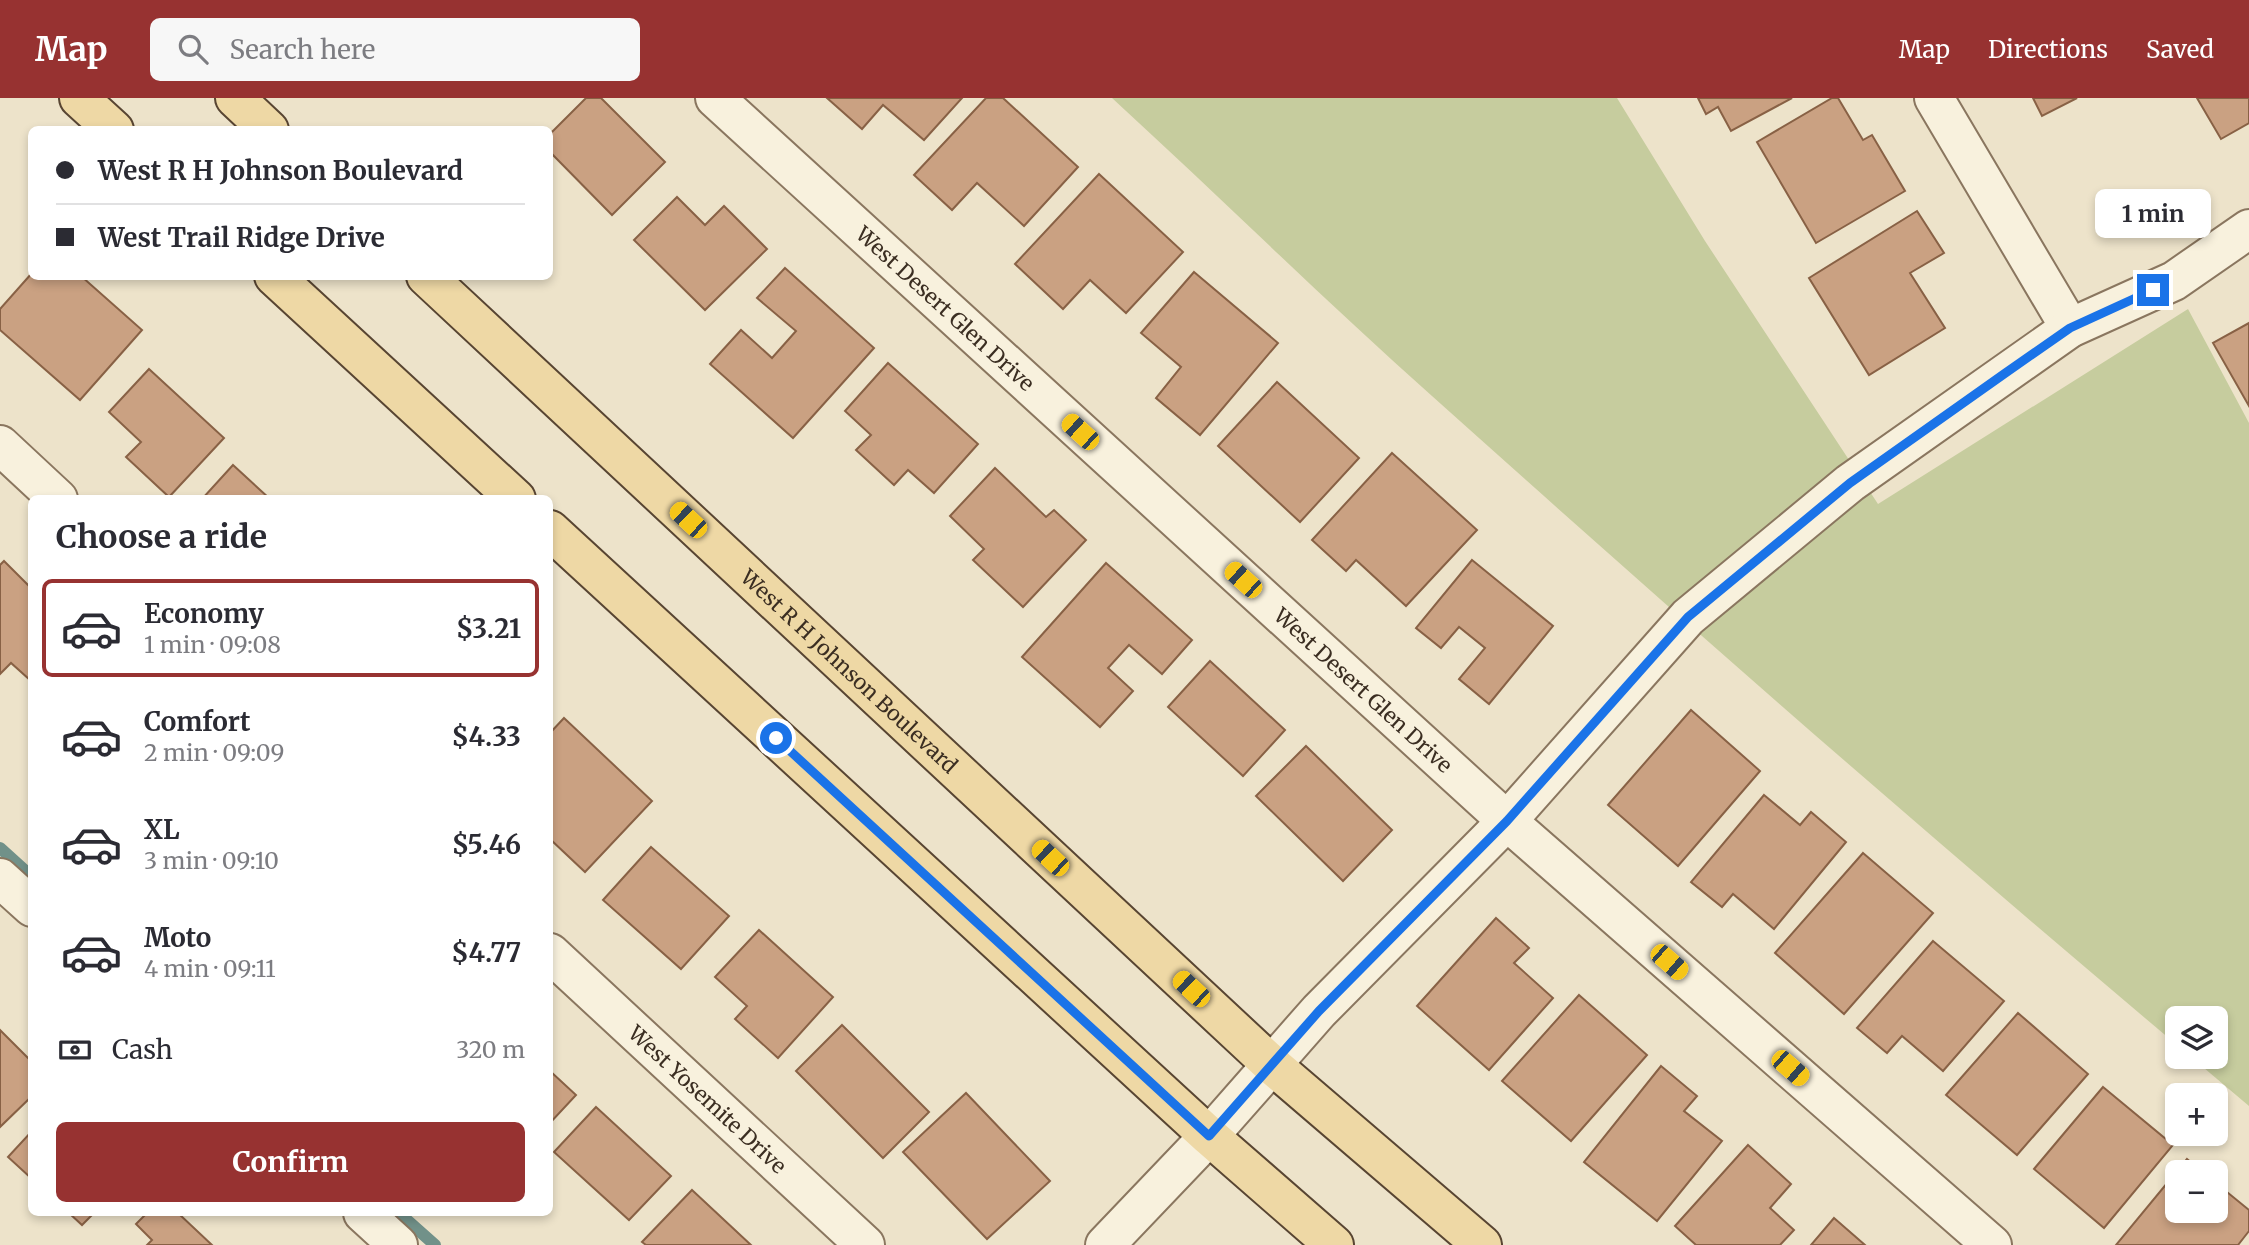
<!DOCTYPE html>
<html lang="en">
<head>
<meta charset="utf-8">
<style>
  :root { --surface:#fff; --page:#f7f7f7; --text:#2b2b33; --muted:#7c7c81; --line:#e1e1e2; --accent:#973231 }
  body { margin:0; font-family:Merriweather,serif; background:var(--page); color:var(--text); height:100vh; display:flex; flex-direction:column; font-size:26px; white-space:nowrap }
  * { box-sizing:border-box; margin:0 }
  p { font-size:23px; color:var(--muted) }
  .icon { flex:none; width:38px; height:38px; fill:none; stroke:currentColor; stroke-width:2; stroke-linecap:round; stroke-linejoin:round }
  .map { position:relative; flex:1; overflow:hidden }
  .drawer { position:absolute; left:28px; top:397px; width:525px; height:721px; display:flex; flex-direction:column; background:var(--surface); border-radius:10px; box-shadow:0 4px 10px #0003 }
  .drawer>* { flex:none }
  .guide { position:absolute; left:28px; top:28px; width:525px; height:154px; border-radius:10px; box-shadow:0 4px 10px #0003; display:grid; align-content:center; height:154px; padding:0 28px; background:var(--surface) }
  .tools { position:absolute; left:2165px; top:908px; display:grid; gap:14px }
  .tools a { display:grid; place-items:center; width:63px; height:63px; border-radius:10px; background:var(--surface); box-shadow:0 4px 10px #0003; font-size:35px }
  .end { position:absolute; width:32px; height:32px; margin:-16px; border:9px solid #1a73e8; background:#fff; box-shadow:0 0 0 4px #fff }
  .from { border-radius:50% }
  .bubble { position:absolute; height:49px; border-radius:10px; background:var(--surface); box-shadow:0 4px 10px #0003; font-size:23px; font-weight:700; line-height:49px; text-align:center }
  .car { position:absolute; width:21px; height:42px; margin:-21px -10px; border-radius:9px; box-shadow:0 0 5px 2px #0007; background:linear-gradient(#f5c518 24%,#345 0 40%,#f5c518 0 76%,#345 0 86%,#f5c518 0) }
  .guide b { display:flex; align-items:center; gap:24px; height:66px; font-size:26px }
  .guide b+b { border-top:2px solid var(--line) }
  .guide i { width:18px; height:18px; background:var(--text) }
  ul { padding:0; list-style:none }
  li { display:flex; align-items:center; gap:21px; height:98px; margin:0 14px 10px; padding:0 14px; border:4px solid transparent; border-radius:10px }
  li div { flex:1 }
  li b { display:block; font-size:26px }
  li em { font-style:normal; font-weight:700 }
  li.on { border-color:var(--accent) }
  li>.icon { width:63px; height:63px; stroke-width:1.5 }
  h2 { padding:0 28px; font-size:32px; line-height:84px }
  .pay { display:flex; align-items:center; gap:18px; height:77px; padding:0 28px; font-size:26px }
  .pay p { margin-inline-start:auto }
  .button { display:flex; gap:14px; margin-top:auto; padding:14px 28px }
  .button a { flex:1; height:80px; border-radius:10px; background:var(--accent); color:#fff; font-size:28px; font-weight:700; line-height:80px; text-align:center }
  header { display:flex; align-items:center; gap:42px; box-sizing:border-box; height:98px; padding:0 35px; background:var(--accent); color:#fff }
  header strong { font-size:33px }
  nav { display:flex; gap:38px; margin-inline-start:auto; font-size:24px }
  .search { width:490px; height:63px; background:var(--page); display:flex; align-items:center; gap:18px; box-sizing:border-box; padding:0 24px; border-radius:10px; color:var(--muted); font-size:26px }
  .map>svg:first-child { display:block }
  .green { fill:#c6cc9e }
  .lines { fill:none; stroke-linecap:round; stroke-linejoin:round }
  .stream { stroke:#719189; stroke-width:12 }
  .building { fill:#caa182; stroke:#886145; stroke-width:2 }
  .minor-casing { stroke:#8a765f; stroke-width:42 }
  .major-casing { stroke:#584532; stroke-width:42 }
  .minor { stroke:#f8f1dd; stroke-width:38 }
  .major { stroke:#eed8a5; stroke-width:38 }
  .route { stroke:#1a73e8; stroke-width:9 }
  .labels { text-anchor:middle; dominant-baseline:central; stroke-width:7; stroke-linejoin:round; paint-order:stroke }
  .street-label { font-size:21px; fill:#3b2e22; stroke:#f5edd9 }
</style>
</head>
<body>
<header>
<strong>Map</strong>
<div class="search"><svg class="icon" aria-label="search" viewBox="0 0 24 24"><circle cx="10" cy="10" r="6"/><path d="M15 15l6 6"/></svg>Search here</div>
<nav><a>Map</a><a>Directions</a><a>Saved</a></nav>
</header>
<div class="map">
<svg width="2249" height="1147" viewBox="0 0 2249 1147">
  <rect width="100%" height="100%" fill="#ede3ca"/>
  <!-- green -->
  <path class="green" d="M1112,0h505l88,143 173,263 310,-195 61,114v683l-58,-49h25v-39h-39v27c-252,-212 -500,-429 -745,-649 -109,-97 -213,-200 -320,-298z"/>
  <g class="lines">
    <!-- stream -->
    <g class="stream">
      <path d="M0,750l32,29"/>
      <path d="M399,1115l36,32"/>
    </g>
  </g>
  <!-- building -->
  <g class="building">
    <path d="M586,0h15l64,64 -53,53 -62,-63v-18z"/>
    <path d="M827,0h135l-38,42 -41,-35 -21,24z"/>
    <path d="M986,0h17l75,69 -54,59 -47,-43 -25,27 -38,-35z"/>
    <path d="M1698,0h94l-61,33 -13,-24 -12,7z"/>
    <path d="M1832,0h6l25,42 9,-5 33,56 -89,52 -59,-101z"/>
    <path d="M2033,0h44l-35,18z"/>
    <path d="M2197,0h52v25l-28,16z"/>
    <path d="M1099,76l84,78 -57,61 -36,-33 -27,29 -48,-45z"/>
    <path d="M677,99l28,28 19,-19 43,43 -62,61 -71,-70z"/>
    <path d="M1917,113l27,42 -34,20 35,55 -76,47 -60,-97z"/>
    <path d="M785,170l89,80 -81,90 -83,-74 31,-34 31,28 24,-27 -39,-33z"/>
    <path d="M1194,174l84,71 -78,92 -44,-37 25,-31 -40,-34z"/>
    <path d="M32,175v3h49l61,54 -62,70 -80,-70v-21z"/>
    <path d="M2249,225v83l-36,-63z"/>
    <path d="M888,265l90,81 -44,49 -26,-23 -14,15 -38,-35 15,-15 -26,-24z"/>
    <path d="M149,271l75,69 -55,59 -43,-40 15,-15 -32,-30z"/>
    <path d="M1277,284l82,76 -59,64 -82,-76z"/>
    <path d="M1392,355l85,77 -71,76 -50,-46 -10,11 -34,-31z"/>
    <path d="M233,367l37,34h-68z"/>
    <path d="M995,370l51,49 8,-7 32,30 -63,67 -50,-47 11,-11 -34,-33z"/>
    <path d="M1472,462l81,66 -64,78 -30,-25 26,-31 -26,-21 -18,21 -25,-20z"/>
    <path d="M4,463l28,28 -2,91 -19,-17 -11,11v-109z"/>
    <path d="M1106,465l86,77 -30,34 -33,-29 -21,23 25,23 -33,36 -78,-70z"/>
    <path d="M1210,563l75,69 -42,46 -75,-69z"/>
    <path d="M1691,612l69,61 -82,95 -70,-61z"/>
    <path d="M564,620l88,83 -67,71 -35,-33v-106z"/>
    <path d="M1306,648l86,84 -49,51 -87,-85z"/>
    <path d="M1764,697l36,30 11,-13 35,30 -72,87 -41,-35 -11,13 -31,-25z"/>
    <path d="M651,749l78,69 -48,53 -78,-69z"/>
    <path d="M1863,755l70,60 -89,101 -69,-61z"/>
    <path d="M1496,820l33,30 -15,15 39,35 -64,72 -72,-64z"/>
    <path d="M759,832l74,67 -55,61 -43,-39 12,-13 -32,-29z"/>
    <path d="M1933,843l71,60 -61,70 -41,-35 -15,17 -30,-25z"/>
    <path d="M1579,897l68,60 -76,86 -69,-60z"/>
    <path d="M2018,915l70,61 -71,81 -71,-60z"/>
    <path d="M842,927l87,87 -46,46 -87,-87z"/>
    <path d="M0,932l32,32v34l-32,31z"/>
    <path d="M1661,968l36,30 -13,15 38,30 -65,80 -73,-59z"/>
    <path d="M550,973l26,24 -26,28z"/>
    <path d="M2103,989l70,58 -69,83 -70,-59z"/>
    <path d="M966,995l84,88 -63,58 -84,-87z"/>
    <path d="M596,1009l75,69 -42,44 -75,-68z"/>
    <path d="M32,1033v48l-24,-22z"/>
    <path d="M1748,1047l43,39 -21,24 24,22 -14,15h-84l-21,-19z"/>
    <path d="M2187,1061l16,13h-26v39h39v-28l33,27v21l-11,14h-122z"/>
    <path d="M692,1092l59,55h-105l-4,-3z"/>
    <path d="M69,1115h25l-12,12z"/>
    <path d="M147,1115h31l34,32h-65l5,-5 -16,-16z"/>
    <path d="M1834,1120l31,27h-54z"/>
  </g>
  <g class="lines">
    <!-- minor casing -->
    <g class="minor-casing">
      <g id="minor">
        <path id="s1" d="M715,0l792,723 485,424"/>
        <path d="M1934,0l136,230"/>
        <path d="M0,347l58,54"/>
        <path d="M0,780l32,29"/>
        <path id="s2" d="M550,855l315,292"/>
        <path d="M363,1115l35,32"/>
        <path d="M1105,1147l104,-109 110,-125 188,-190 181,-204 162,-134 220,-155 104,-47 75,-52"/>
      </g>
    </g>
    <!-- major casing -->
    <g class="major-casing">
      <g id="major">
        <path d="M79,0l35,32"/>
        <path d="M235,0l34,32"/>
        <path d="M274,178l242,223"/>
        <path id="s3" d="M426,178l846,789 210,180"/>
        <path d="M550,432l659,606 125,109"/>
      </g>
    </g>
    <!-- minor -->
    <use href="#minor" class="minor"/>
    <!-- major -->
    <use href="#major" class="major"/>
  </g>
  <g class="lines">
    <!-- route -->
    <path class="route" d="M776,640l433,398 110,-125 188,-190 181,-204 162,-134 154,-109 66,-46 83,-38"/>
  </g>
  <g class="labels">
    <!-- street labels -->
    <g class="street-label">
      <text stroke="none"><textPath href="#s1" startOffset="312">West Desert Glen Drive</textPath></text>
      <text stroke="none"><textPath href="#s3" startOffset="579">West R H Johnson Boulevard</textPath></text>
      <text stroke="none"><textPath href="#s1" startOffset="878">West Desert Glen Drive</textPath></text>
      <text stroke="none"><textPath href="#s2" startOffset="215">West Yosemite Drive</textPath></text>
    </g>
  </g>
</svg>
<div class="tools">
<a><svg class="icon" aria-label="layers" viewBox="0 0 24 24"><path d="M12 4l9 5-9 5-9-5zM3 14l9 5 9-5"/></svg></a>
<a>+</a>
<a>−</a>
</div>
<i class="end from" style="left:776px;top:640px"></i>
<i class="end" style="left:2153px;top:192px"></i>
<div class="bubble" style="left:2095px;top:91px;width:116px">1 min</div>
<i class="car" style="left:1080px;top:334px;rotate:312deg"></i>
<i class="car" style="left:688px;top:422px;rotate:313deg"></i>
<i class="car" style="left:1243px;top:482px;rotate:312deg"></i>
<i class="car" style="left:1050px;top:760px;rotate:313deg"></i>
<i class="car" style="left:1669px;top:864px;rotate:131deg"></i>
<i class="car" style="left:1191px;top:891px;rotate:313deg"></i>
<i class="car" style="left:1790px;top:970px;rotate:131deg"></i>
<div class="guide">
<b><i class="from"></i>West R H Johnson Boulevard</b>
<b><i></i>West Trail Ridge Drive</b>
</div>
<section class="drawer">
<h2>Choose a ride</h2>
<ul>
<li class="on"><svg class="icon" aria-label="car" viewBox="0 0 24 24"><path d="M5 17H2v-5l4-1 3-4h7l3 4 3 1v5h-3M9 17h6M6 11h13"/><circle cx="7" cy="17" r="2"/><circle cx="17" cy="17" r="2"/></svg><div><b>Economy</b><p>1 min · 09:08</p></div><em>$3.21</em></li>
<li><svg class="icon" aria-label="car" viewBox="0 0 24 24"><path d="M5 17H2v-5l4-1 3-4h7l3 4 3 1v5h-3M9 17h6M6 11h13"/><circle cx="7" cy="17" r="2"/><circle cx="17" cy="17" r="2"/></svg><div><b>Comfort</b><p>2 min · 09:09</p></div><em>$4.33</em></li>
<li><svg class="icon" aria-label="car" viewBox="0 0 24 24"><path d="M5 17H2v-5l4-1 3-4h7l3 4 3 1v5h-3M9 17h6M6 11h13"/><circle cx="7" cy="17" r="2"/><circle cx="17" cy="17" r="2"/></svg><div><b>XL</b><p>3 min · 09:10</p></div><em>$5.46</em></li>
<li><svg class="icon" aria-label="car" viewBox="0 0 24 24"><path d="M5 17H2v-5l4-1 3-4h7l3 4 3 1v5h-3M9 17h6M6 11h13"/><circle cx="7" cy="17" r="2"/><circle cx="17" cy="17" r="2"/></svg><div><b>Moto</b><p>4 min · 09:11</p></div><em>$4.77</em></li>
</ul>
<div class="pay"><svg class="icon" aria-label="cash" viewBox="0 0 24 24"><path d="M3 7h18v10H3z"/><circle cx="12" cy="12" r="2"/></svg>Cash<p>320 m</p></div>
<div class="button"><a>Confirm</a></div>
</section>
</div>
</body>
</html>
